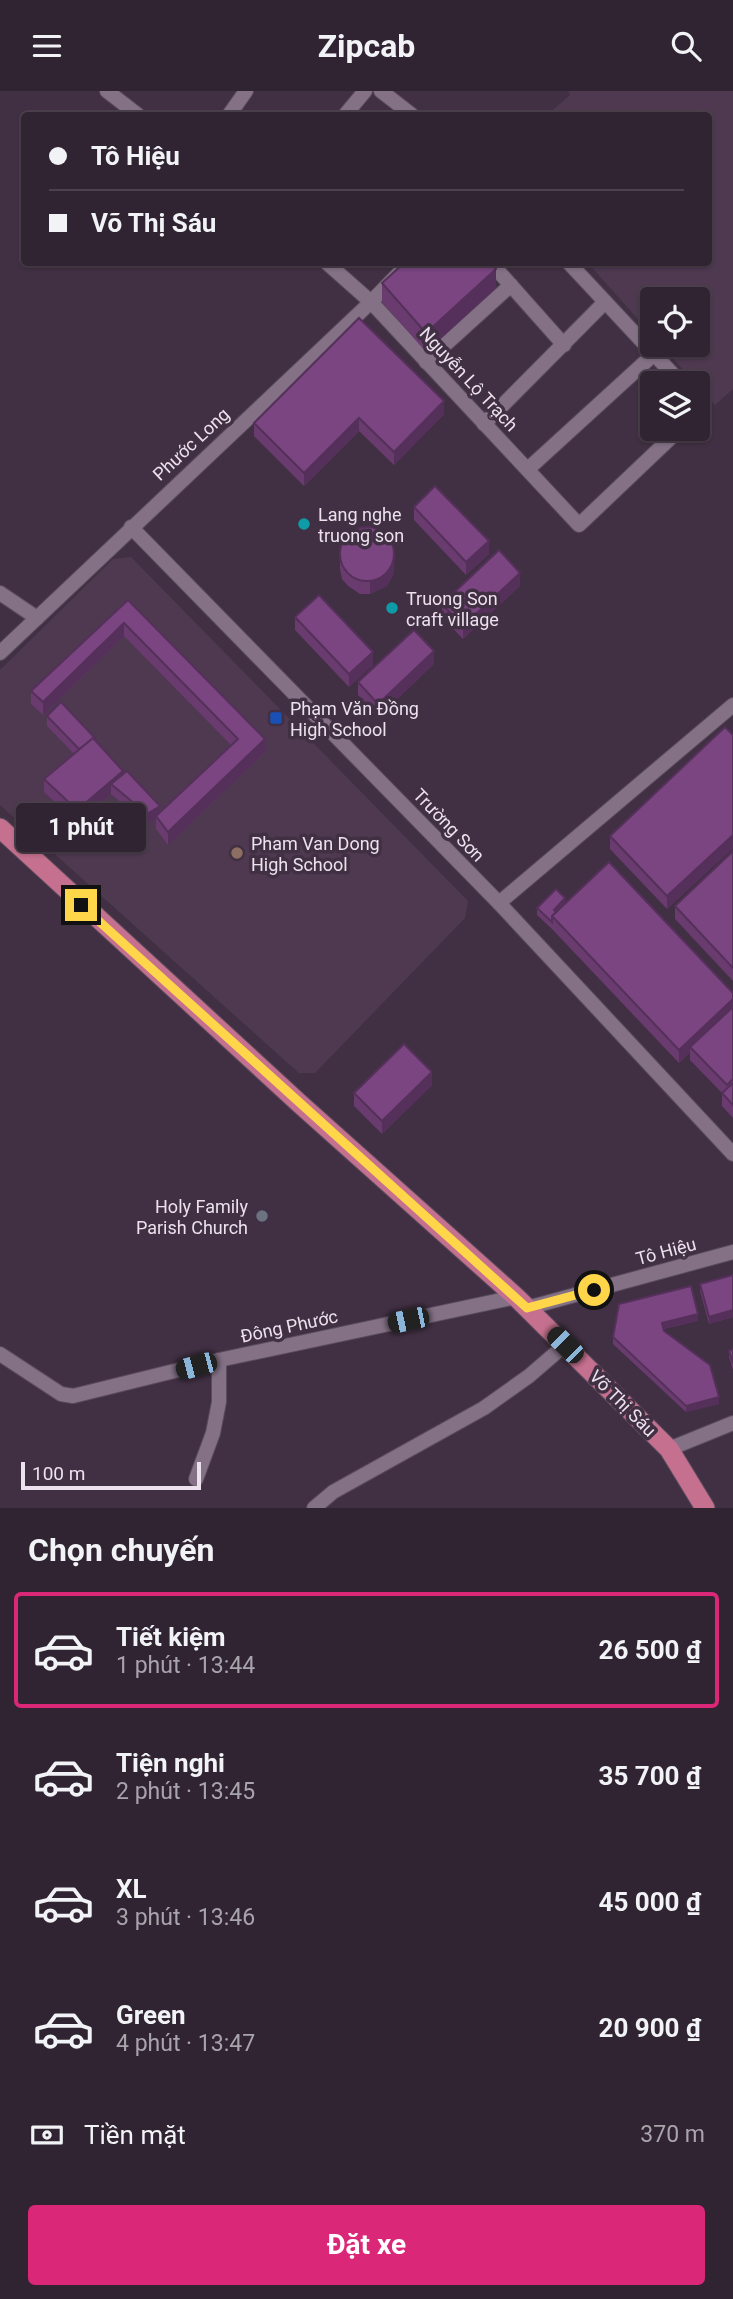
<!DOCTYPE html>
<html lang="vi">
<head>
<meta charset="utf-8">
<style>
  :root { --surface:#312432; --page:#3d303e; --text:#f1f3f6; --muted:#a8a4ac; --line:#4c414d; --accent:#db2777 }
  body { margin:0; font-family:Roboto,sans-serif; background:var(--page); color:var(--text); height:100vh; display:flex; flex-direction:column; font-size:26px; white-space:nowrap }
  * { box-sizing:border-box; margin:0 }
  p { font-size:23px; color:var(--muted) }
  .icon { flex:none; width:38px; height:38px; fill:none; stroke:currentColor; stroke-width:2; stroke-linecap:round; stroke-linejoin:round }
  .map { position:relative; height:1417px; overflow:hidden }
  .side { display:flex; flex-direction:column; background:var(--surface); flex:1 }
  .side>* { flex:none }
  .guide { position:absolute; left:21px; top:21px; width:691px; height:154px; border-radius:7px; box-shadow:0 2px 5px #0004,0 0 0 2px var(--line); display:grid; align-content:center; height:154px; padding:0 28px; background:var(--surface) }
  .tools { position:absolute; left:640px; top:196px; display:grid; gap:14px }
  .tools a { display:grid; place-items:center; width:70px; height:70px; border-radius:7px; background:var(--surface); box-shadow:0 2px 5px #0004,0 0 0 2px var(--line); font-size:35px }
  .scale { position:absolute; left:21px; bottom:18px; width:180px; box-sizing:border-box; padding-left:7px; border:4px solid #ece1ed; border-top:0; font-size:19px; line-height:24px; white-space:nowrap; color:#ece1ed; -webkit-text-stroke:5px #413043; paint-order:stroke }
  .end { position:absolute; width:32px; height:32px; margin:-16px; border:9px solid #ffd54a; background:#111; box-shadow:0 0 0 4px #111 }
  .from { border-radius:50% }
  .bubble { position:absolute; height:49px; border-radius:7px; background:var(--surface); box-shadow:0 2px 5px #0004,0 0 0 2px var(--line); font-size:23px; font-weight:700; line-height:49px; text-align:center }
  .car { position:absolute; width:21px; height:42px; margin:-21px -10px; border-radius:9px; box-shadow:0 0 5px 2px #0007; background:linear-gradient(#222 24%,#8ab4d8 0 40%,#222 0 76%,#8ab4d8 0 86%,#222 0) }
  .guide b { display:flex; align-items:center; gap:24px; height:66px; font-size:26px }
  .guide b+b { border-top:2px solid var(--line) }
  .guide i { width:18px; height:18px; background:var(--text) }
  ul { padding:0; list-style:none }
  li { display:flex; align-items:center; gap:21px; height:116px; margin:0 14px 10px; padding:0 14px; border:4px solid transparent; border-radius:7px }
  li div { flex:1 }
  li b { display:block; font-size:26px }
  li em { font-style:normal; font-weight:700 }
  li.selected { border-color:var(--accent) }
  li>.icon { width:63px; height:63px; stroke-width:1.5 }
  h2 { padding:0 28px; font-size:32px; line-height:84px }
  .pay { display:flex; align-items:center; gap:18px; height:77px; padding:0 28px; font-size:26px }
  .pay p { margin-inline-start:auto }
  .action { display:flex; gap:14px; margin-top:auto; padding:14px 28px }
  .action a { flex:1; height:80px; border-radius:7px; background:var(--accent); color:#fff; font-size:28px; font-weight:700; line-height:80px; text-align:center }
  header { display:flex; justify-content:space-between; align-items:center; height:91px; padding:0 28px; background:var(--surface); font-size:32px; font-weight:700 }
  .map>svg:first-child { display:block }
  .built { fill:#4e3951 }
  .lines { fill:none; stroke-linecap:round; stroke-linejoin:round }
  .minor-casing { stroke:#5a4c5c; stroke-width:16 }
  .major-casing { stroke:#5a4c5c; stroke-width:21 }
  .minor { stroke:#847186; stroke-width:14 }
  .major { stroke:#c4708e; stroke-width:19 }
  .wall { fill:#693b6f }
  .shaded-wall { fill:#55305a }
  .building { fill:#7a4581; stroke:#55305a; stroke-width:2 }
  .route { stroke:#ffd54a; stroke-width:9 }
  .culture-dot { fill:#0f9aa8; stroke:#413043; stroke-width:2.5 }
  .transit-dot { fill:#1a4fb4; stroke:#413043; stroke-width:2.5 }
  .education-dot { fill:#8d6e63; stroke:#413043; stroke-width:2.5 }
  .worship-dot { fill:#6b7280; stroke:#413043; stroke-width:2.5 }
  .labels { text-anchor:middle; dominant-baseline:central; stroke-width:7; stroke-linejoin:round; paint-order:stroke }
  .street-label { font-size:18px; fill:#ece1ed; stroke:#413043 }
  .poi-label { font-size:18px; fill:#ece1ed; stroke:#413043; text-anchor:start }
</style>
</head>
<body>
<header><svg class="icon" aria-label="menu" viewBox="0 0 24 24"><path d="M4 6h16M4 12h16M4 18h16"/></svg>Zipcab<svg class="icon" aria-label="search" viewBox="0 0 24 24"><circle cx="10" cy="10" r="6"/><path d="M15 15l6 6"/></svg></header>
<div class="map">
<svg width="733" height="1417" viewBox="0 0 733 1417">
  <rect width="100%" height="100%" fill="#413043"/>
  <!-- built -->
  <g class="built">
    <path d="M568,0h165v298l-18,16 -17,-18v-4h-3l-34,-38h37v-46h-45v37l-65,-73h121v-148h-162l23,-20z"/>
    <path d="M131,466l337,344 -3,17 -150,155h-16l-299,-268v-135l113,-111z"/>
  </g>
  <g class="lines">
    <!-- minor casing -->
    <g class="minor-casing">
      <g id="minor">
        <path d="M107,0l31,24"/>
        <path d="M381,0l31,24"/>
        <path d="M229,24l17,-24"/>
        <path d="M345,24l20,-24"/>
        <path d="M327,172l44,39 208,223 101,-96"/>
        <path d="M491,172l73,82"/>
        <path d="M569,172l112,120"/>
        <path d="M426,271l85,-77"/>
        <path d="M698,311l2,5 -2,4"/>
        <path d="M484,333l121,-122"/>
        <path d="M528,378l126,-115"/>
        <path d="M131,436l368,376 234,251"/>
        <path d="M0,502l37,25"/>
        <path d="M0,562l371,-351 38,-39"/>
        <path d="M499,812l234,-198"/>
        <path d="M527,1217l206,-56"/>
        <path d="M0,1263l61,40 12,2 146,-36 297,-63"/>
        <path d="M669,1358l64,-26"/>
        <path d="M196,1388l17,-46 6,-31v-42"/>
        <path d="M314,1417l19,-16 151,-84 45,-32 36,-31"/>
      </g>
    </g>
    <!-- major casing -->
    <g class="major-casing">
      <path id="major" d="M0,737l299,275 217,194 153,152 36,59"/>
    </g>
    <!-- minor -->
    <use href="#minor" class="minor"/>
    <!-- major -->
    <use href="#major" class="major"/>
  </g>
  <!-- wall -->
  <g class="wall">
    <path d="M382,192l114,5 -70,64 -44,-50z"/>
    <path d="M444,323l-50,51 -35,-34 -55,55 -50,-50v-13z"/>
    <path d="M414,416l75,47 -23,21 -52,-55z"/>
    <path d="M340,465l54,17 -7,13 -17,8h-10l-12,-8 -6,-7 -2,-10z"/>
    <path d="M520,495l-57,53 -21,-22v-13z"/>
    <path d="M128,509l137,152 -97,93 -12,-16v-11l-9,6 -36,-30 -34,29 -33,-31v-13l30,-25 -27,-28v-10l48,24 28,35 37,38 71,-68 -107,-109 -81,79 -12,-11v-13z"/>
    <path d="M295,526l78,48 -24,22 -54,-57z"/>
    <path d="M434,573l-56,53 -20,-22v-13z"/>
    <path d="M733,644v113l-66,61 -57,-60v-13z"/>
    <path d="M733,760v130l-58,-62v-13z"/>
    <path d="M565,812l168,90v125l-11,-12v-13l-32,-33v-8l-11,11 -127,-134 -15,-14v-7z"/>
    <path d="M432,994l-50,49 -28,-28v-13z"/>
    <path d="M733,1184v42l-24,7 -9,-33v-7z"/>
    <path d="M698,1230l-35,8 56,75 -33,8 -73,-68v-7z"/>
    <path d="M733,1258v21l-4,-13v-6z"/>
  </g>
  <!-- shaded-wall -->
  <g class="shaded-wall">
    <path d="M496,178v19l-70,64v-19z"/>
    <path d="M444,310v13l-50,51v-13z"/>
    <path d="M359,327v13l-55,55v-13z"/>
    <path d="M489,450v13l-23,21v-13z"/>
    <path d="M395,460l-1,22 -7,13 -17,8v-13z"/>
    <path d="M520,482v13l-57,53v-13z"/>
    <path d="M124,532v13l-81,79v-13z"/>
    <path d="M434,560v13l-56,53v-13z"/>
    <path d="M373,561v13l-24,22v-13z"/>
    <path d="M265,648v13l-97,93v-13z"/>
    <path d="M123,680v13h-12v10l-34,29v-13z"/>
    <path d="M160,715v10l-13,8v-10z"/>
    <path d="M733,744v13l-66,61v-13z"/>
    <path d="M565,807v7l-11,11v-6z"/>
    <path d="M733,908v13l-43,35v5l-11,11v-13z"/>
    <path d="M432,981v13l-50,49v-13z"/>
    <path d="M733,1219v7l-24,7v-7z"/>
    <path d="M698,1223v7l-36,8v-6z"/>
    <path d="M719,1306v7l-33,8v-6z"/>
  </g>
  <!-- building -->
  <g class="building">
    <path d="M404,172h86l6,6 -70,64 -44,-50z"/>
    <path d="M359,227l85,83 -50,51 -35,-34 -55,55 -50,-50z"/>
    <path d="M435,395l54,55 -23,21 -52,-55z"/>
    <circle cx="367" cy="463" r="27"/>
    <path d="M499,459l21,23 -57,53 -21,-22z"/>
    <path d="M319,504l54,57 -24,22 -54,-57z"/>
    <path d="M128,509l137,139 -97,93 -12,-16 82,-77 -114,-116 -81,79 -12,-11z"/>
    <path d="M414,539l20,21 -56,53 -20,-22z"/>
    <path d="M61,611l34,36 -16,11 -32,-33z"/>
    <path d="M725,636l8,8v100l-66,61 -57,-60z"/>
    <path d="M93,647l30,33 -46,39 -33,-31z"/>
    <path d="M127,680l33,35 -13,8 -36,-30z"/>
    <path d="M733,760v117l-58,-62z"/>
    <path d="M609,771l124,131v6l-54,51 -127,-134z"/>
    <path d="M556,798l9,9 -11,12 2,2 -4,4v6l-15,-14z"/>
    <path d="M733,916v72l-6,6 -37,-38z"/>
    <path d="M404,953l28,28 -50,49 -28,-28z"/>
    <path d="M733,992v22l-11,-12z"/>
    <path d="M733,1184v35l-24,7 -9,-33z"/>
    <path d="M691,1195l7,28 -36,9 2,8 46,34 9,32 -33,9 -73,-69 6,-33z"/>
    <path d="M733,1258v14l-4,-12z"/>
  </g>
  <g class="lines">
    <!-- route -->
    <path class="route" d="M81,814l446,403 67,-18"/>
  </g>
  <!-- markers -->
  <g class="culture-dot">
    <circle cx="304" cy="433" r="7"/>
    <circle cx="392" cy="517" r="7"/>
  </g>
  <rect class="transit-dot" x="269" y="620" width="14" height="14" rx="3.5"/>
  <circle class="education-dot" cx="237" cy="762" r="7"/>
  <circle class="worship-dot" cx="262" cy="1125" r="7"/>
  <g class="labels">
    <!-- street labels -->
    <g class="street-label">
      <text transform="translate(469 288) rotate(47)">Nguyễn Lộ Trạch</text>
      <text transform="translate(191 353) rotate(-43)">Phước Long</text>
      <text transform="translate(449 734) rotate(46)">Trường Sơn</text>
      <text transform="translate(666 1160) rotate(-15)">Tô Hiệu</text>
      <text transform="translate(289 1235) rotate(-12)">Đông Phước</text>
      <text transform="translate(623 1312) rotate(45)">Võ Thị Sáu</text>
    </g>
    <!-- poi labels -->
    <g class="poi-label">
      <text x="318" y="423">Lang nghe<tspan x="318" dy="21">truong son</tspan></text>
      <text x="406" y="507">Truong Son<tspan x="406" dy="21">craft village</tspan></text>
      <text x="290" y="617">Phạm Văn Đồng<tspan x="290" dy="21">High School</tspan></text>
      <text x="251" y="752">Pham Van Dong<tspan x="251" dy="21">High School</tspan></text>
      <text x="248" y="1115" text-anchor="end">Holy Family<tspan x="248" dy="21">Parish Church</tspan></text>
    </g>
  </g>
</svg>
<div class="tools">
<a><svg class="icon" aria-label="locate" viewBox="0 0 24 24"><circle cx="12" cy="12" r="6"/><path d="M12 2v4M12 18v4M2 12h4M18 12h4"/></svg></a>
<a><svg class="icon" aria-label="layers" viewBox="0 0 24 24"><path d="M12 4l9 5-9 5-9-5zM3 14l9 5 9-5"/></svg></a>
</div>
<div class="scale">100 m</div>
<i class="end from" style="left:594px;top:1199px"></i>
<i class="end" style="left:81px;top:814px"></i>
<div class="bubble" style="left:16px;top:712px;width:130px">1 phút</div>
<i class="car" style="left:408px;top:1229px;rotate:258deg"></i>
<i class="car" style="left:565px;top:1254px;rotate:315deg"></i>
<i class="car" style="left:196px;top:1275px;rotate:255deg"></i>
<div class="guide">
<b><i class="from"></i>Tô Hiệu</b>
<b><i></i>Võ Thị Sáu</b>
</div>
</div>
<section class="side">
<h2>Chọn chuyến</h2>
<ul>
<li class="selected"><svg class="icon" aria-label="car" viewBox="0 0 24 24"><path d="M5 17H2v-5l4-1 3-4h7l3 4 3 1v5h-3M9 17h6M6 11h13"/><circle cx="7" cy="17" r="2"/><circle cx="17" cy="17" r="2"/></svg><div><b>Tiết kiệm</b><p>1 phút · 13:44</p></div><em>26 500 ₫</em></li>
<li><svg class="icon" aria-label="car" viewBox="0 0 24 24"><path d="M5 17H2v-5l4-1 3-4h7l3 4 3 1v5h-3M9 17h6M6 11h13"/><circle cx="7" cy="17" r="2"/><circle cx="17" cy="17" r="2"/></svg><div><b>Tiện nghi</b><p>2 phút · 13:45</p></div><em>35 700 ₫</em></li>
<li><svg class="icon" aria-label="car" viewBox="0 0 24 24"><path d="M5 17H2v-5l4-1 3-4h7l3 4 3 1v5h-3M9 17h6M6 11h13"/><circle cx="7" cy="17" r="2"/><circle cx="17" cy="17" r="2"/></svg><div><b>XL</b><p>3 phút · 13:46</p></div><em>45 000 ₫</em></li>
<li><svg class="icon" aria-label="car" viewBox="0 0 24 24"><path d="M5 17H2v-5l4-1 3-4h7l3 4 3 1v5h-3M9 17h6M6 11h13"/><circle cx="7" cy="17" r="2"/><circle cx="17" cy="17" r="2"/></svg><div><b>Green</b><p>4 phút · 13:47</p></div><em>20 900 ₫</em></li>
</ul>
<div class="pay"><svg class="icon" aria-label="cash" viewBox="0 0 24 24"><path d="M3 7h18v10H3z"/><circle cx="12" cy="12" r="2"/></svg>Tiền mặt<p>370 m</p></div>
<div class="action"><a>Đặt xe</a></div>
</section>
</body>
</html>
